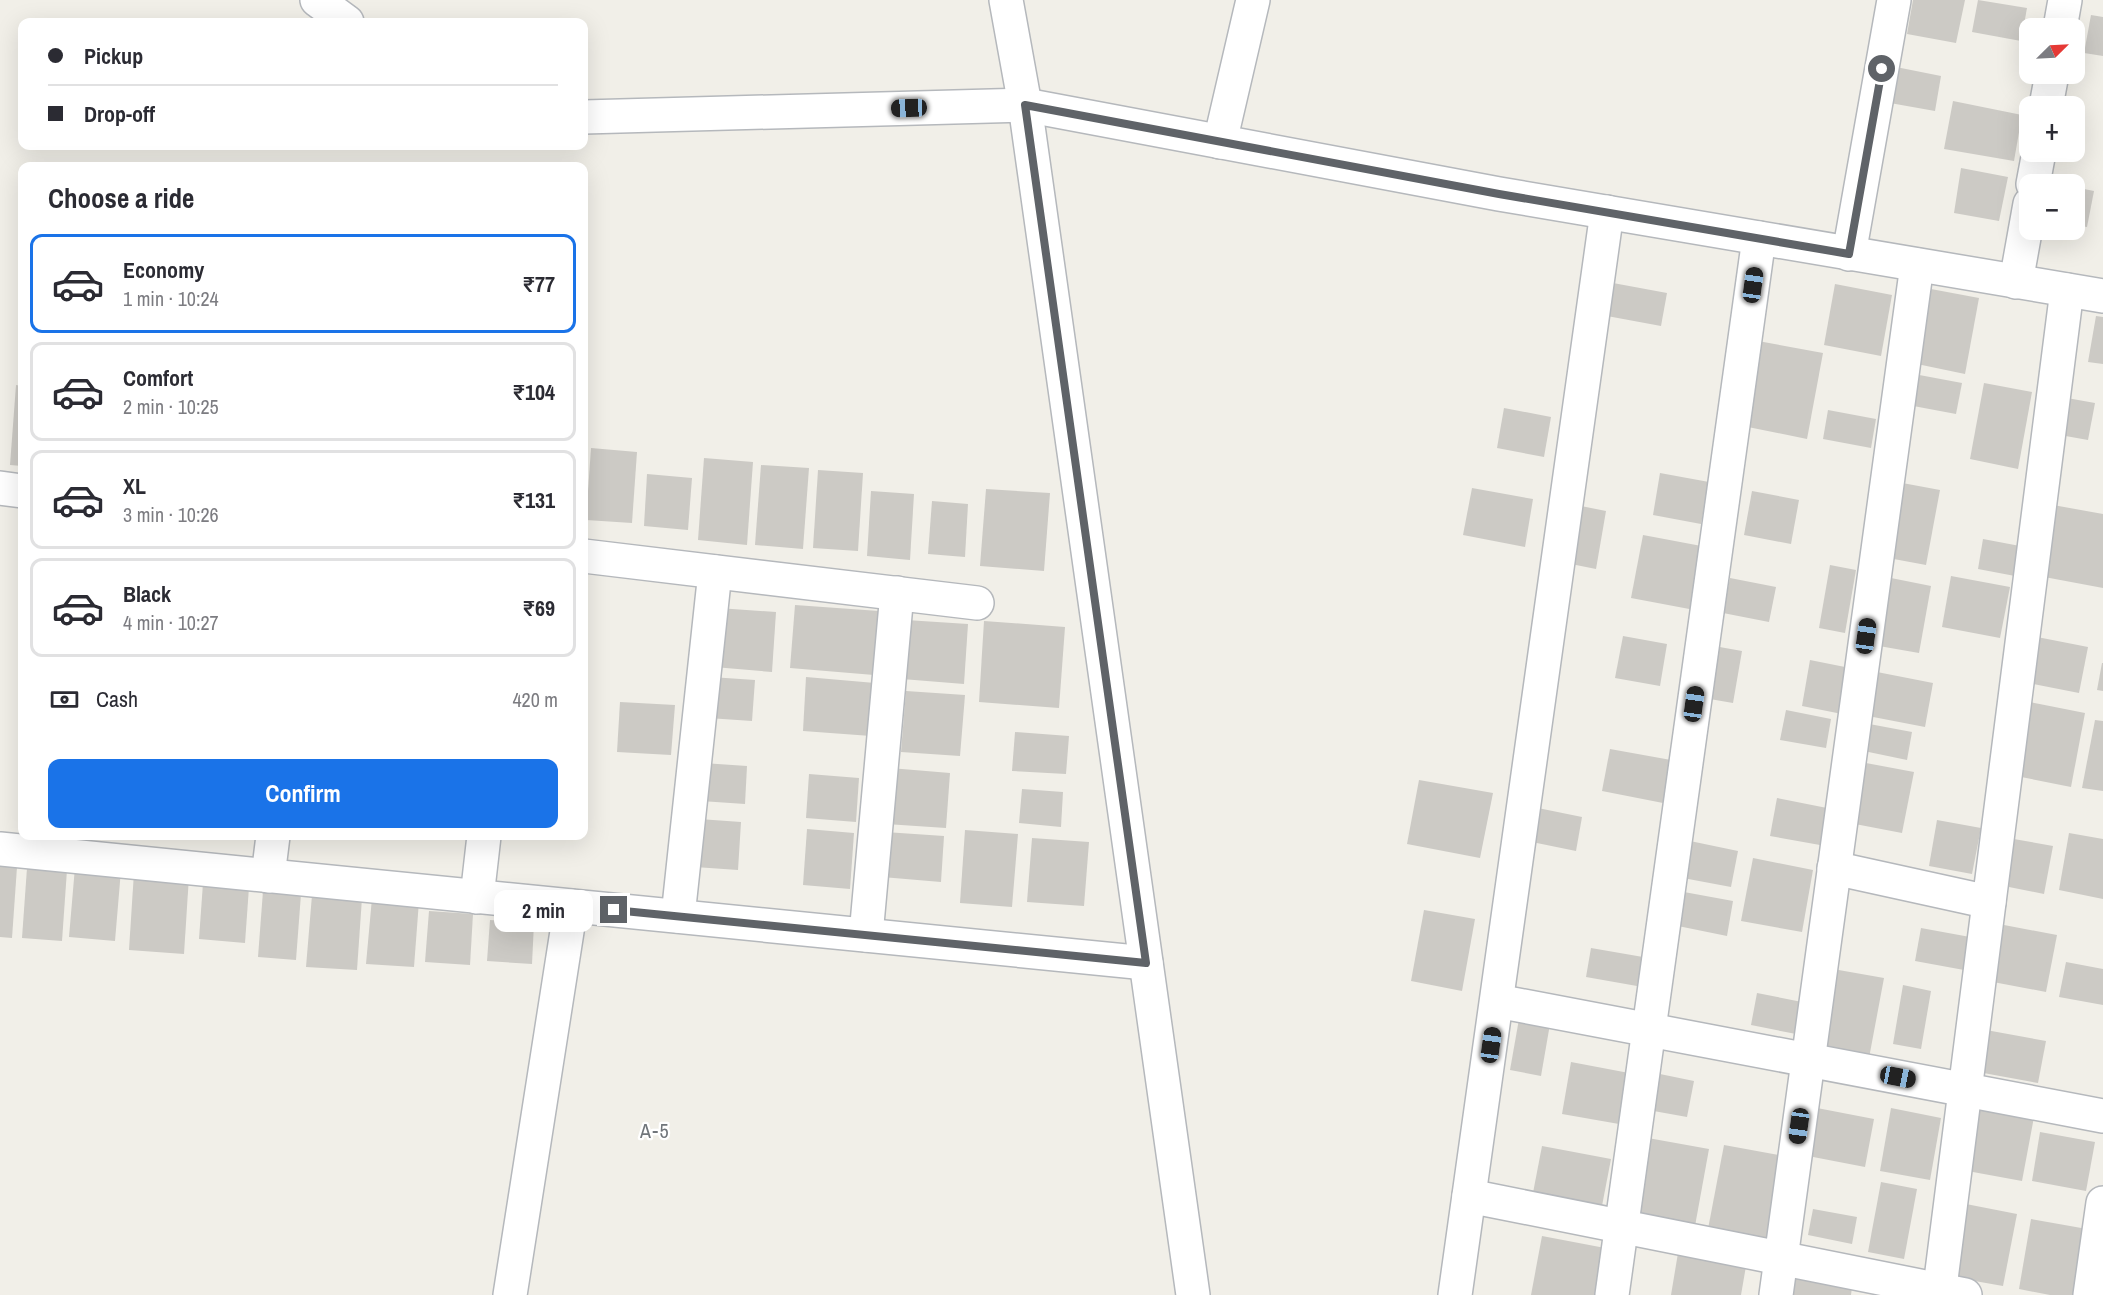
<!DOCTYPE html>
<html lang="en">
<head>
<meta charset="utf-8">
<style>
  :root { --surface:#fff; --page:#f2f2f3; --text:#2b2b33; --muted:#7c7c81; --line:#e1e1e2; --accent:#1a73e8 }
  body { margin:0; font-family:"Archivo Narrow",sans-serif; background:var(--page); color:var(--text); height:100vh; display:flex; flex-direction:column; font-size:22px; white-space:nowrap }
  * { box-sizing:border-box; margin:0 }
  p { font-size:20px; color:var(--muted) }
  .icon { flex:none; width:33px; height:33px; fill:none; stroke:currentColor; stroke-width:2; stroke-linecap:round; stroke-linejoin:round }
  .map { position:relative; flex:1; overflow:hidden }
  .sheet { position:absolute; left:18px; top:162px; width:570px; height:678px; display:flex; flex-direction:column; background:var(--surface); border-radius:12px; box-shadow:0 6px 24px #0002 }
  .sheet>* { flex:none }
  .hud { position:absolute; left:18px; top:18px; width:570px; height:132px; border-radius:12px; box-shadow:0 6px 24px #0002; display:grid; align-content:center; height:132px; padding:0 30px; background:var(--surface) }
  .needle { width:39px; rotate:66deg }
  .fabs { position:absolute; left:2019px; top:18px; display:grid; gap:12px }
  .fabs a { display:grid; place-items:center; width:66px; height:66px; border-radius:12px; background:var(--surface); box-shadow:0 6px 24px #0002; font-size:30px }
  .end { position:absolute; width:27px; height:27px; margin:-14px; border:8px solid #5f6368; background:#fff; box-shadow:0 0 0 3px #fff }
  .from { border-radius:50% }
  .bubble { position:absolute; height:42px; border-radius:12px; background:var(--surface); box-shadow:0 6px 24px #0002; font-size:20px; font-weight:700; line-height:42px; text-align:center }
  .car { position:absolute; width:18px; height:36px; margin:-18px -9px; border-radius:8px; box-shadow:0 0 4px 2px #0007; background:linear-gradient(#222 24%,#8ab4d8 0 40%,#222 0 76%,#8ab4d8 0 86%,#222 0) }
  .hud b { display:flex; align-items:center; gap:21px; height:57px; font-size:22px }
  .hud b+b { border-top:2px solid var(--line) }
  .hud i { width:15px; height:15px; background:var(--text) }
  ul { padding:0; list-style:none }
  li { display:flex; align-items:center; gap:18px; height:99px; margin:0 12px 9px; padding:0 18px; border:3px solid var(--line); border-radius:12px }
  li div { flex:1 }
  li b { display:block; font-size:22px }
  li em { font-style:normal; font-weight:700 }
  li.on { border-color:var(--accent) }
  li>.icon { width:54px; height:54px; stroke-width:1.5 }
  h2 { padding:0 30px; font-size:27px; line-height:72px }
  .pay { display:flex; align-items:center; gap:15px; height:66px; padding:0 30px; font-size:22px }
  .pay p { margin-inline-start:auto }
  .button { display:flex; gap:12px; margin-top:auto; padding:12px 30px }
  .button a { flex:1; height:69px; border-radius:12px; background:var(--accent); color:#fff; font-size:24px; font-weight:700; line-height:69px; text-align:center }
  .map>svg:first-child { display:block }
  .building { fill:#cccac5 }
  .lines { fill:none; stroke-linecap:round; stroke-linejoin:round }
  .street-casing { stroke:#b5b8bc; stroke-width:36 }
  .street { stroke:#fff; stroke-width:33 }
  .route { stroke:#5f6368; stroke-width:8 }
  .labels { text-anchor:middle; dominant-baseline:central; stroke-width:4.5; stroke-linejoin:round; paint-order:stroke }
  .neighbourhood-label { font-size:20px; letter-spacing:1.5px; fill:#70757a; stroke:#fff }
</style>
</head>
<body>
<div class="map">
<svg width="2103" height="1295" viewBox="0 0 2103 1295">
  <rect width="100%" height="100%" fill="#f1efe8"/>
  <!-- building -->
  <g class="building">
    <path d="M1913,0h52l-9,43 -49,-9z"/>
    <path d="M1978,0l49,8 -6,33 -49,-9z"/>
    <path d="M2091,15l12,2v39l-19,-3z"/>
    <path d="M1896,67l45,9 -6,35 -45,-8z"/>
    <path d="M1953,101l69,14 -8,46 -70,-12z"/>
    <path d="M1961,168l47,9 -9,44 -45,-8z"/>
    <path d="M2074,187l20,4 -7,36 -13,-2z"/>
    <path d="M1613,283l54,10 -6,33 -54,-10z"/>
    <path d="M1835,284l57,11 -11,61 -57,-11z"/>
    <path d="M1931,289l48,9 -14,76 -48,-10z"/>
    <path d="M2096,316l7,1v47l-15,-2z"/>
    <path d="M1758,341l65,12 -16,86 -64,-13z"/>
    <path d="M1914,374l48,9 -6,31 -48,-9z"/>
    <path d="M1984,383l48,9 -14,77 -48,-10z"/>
    <path d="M16,385l6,1v80l-12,-1z"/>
    <path d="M2067,398l28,5 -7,37 -28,-5z"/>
    <path d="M1504,408l47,9 -7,40 -47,-9z"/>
    <path d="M1828,410l48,9 -5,29 -48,-9z"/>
    <path d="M591,448l46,4 -5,71 -46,-3z"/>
    <path d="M704,458l49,4 -6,83 -49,-5z"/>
    <path d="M761,465l48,3 -6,81 -48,-4z"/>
    <path d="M818,470l45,3 -5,78 -45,-3z"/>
    <path d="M1660,473l49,9 -8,42 -48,-9z"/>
    <path d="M647,474l45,4 -4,52 -44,-4z"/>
    <path d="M1897,482l43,8 -14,75 -43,-8z"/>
    <path d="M1472,488l61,11 -8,48 -62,-12z"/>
    <path d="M986,489l64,4 -6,78 -64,-5z"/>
    <path d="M871,491l43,3 -4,66 -43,-4z"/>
    <path d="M1752,491l47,9 -8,44 -47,-9z"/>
    <path d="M932,501l36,3 -3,53 -37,-3z"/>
    <path d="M1576,505l30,6 -10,58 -30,-6z"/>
    <path d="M2053,505l50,9v74l-64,-12z"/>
    <path d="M1643,535l69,13 -12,63 -69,-13z"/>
    <path d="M1983,539l37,7 -5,30 -37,-7z"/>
    <path d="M1830,565l26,5 -11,63 -26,-5z"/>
    <path d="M1951,576l59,11 -10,51 -58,-11z"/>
    <path d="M1730,578l46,9 -7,35 -46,-9z"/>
    <path d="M1891,578l40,8 -12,67 -40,-7z"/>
    <path d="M795,605l84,6 -5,64 -84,-7z"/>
    <path d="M718,608l58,4 -4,60 -58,-5z"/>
    <path d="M906,620l62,4 -4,60 -62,-5z"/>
    <path d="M984,621l81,6 -6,81 -80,-6z"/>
    <path d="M1623,636l44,8 -7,42 -45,-8z"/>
    <path d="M2032,636l56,11 -9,46 -56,-11z"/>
    <path d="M1714,646l28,5 -9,52 -29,-5z"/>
    <path d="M1810,660l40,8 -8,46 -40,-8z"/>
    <path d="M2102,663h1v28l-6,-1z"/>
    <path d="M1877,672l56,11 -8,44 -57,-11z"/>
    <path d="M711,677l44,3 -3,41 -44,-3z"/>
    <path d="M806,677l69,6 -4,53 -68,-5z"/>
    <path d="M906,691l59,4 -5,61 -59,-4z"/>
    <path d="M2025,701l60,12 -14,74 -60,-12z"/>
    <path d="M620,702l55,3 -4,50 -54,-3z"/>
    <path d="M1786,710l45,9 -5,29 -46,-8z"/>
    <path d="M2095,720l8,1v70l-21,-3z"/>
    <path d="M1864,723l48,9 -5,28 -48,-10z"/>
    <path d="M1015,732l54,4 -3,38 -54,-3z"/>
    <path d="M1610,749l61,11 -8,43 -61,-12z"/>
    <path d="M703,763l44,3 -2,38 -44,-3z"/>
    <path d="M1866,763l48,9 -12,61 -47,-9z"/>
    <path d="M890,768l60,5 -4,55 -60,-4z"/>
    <path d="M809,774l50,4 -3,44 -50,-4z"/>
    <path d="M1419,780l74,13 -13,65 -73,-14z"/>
    <path d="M1022,789l41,3 -2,35 -42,-4z"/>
    <path d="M1777,798l50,10 -7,37 -50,-9z"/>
    <path d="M1533,807l49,10 -6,34 -49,-10z"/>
    <path d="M699,819l42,3 -3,48 -43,-3z"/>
    <path d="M1937,820l44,8 -9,46 -43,-8z"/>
    <path d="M807,829l47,4 -4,56 -47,-4z"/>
    <path d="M965,830l53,4 -6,73 -52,-4z"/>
    <path d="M885,832l59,4 -3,46 -59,-5z"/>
    <path d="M2069,833l34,6v60l-44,-9z"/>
    <path d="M1032,838l57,4 -5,64 -57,-4z"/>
    <path d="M2008,838l45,8 -9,48 -45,-9z"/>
    <path d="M1690,841l48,10 -7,36 -48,-9z"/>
    <path d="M1753,858l60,12 -11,62 -61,-11z"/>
    <path d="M0,866l17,1 -5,71 -12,-1z"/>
    <path d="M75,867l46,3 -6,71 -46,-4z"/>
    <path d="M27,868l40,2 -5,71 -40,-3z"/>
    <path d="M134,872l55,4 -5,78 -55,-4z"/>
    <path d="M203,883l46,4 -4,56 -46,-4z"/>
    <path d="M263,891l38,3 -5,66 -38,-3z"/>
    <path d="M1684,892l49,9 -6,35 -49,-10z"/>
    <path d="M312,895l50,3 -5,72 -51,-3z"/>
    <path d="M372,898l47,3 -5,66 -48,-3z"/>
    <path d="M1424,910l51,9 -13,72 -51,-10z"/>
    <path d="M429,911l44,3 -3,51 -45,-3z"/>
    <path d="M490,920l44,3 -2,41 -45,-3z"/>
    <path d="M2004,925l53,10 -11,57 -53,-10z"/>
    <path d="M1921,928l49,9 -6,33 -49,-9z"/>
    <path d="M1591,948l52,9 -6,29 -51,-9z"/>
    <path d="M2066,962l37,7v36l-44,-8z"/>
    <path d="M1833,969l51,9 -15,80 -50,-10z"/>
    <path d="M1903,985l28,6 -10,58 -28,-5z"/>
    <path d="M1757,993l45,9 -6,32 -45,-9z"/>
    <path d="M1519,1019l31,5 -9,52 -31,-6z"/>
    <path d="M1986,1030l60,11 -8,42 -60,-11z"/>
    <path d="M1571,1062l58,11 -10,51 -57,-10z"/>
    <path d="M1655,1073l39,8 -7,36 -39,-7z"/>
    <path d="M1974,1106l60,11 -12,64 -60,-11z"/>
    <path d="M1817,1108l57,11 -9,48 -57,-11z"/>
    <path d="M1891,1108l50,10 -11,62 -50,-9z"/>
    <path d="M2040,1132l55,10 -9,49 -54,-10z"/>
    <path d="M1648,1138l61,11 -14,77 -60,-12z"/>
    <path d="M1724,1145l60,11 -16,84 -60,-11z"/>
    <path d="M1542,1146l69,13 -10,52 -69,-13z"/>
    <path d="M1881,1182l36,7 -13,70 -36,-7z"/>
    <path d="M1966,1204l51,10 -14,72 -51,-9z"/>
    <path d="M1813,1209l44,8 -5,27 -44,-9z"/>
    <path d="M2031,1219l56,10 -12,66h-25l-31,-6z"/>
    <path d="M1542,1236l63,12 -8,47h-66z"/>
    <path d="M1678,1253l68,13 -5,29h-70z"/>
    <path d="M1791,1275l61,12 -1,8h-64z"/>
  </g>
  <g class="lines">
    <!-- street casing -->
    <g class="street-casing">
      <g id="street">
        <path d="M317,0l30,22"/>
        <path d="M1006,0l19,105 168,1190"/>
        <path d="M2060,28l5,-28"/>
        <path d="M2046,106l6,-32"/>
        <path d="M584,117l441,-12 474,89 604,102"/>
        <path d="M1220,142l33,-142"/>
        <path d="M2033,184l6,-32"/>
        <path d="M1849,254l45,-254"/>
        <path d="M2016,282l14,-78"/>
        <path d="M0,488l22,3"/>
        <path d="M584,556l393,47"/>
        <path d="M0,849l1146,114"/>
        <path d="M1834,868l155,34"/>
        <path d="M268,876l5,-40"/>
        <path d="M477,897l7,-61"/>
        <path d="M678,916l37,-344"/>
        <path d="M866,935l31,-342"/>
        <path d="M1497,1001l606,115"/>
        <path d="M1469,1196l496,99"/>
        <path d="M510,1295l61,-389"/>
        <path d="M1455,1295l152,-1083"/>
        <path d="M1612,1295l147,-1057"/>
        <path d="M1776,1295l141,-1030"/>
        <path d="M1939,1295l128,-1005"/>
        <path d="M2090,1295l13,-92"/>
      </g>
    </g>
    <!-- street -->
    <use href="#street" class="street"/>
  </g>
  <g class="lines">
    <!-- route -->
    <path class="route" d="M614,910l532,53 -121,-858 474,89 350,60 33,-185"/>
  </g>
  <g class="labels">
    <!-- neighbourhood labels -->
    <g class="neighbourhood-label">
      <text x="655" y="1130">A-5</text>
    </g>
  </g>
</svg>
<div class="fabs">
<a><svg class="needle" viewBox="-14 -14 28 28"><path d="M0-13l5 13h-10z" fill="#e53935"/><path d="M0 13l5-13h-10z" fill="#7c7c81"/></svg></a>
<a>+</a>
<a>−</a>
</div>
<i class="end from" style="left:1882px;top:69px"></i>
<i class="end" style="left:614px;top:910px"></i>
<div class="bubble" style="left:494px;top:890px;width:99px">2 min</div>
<i class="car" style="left:909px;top:108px;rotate:268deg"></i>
<i class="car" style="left:1753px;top:285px;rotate:8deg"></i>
<i class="car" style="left:1866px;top:636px;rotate:8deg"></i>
<i class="car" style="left:1694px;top:704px;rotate:8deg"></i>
<i class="car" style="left:1491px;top:1045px;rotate:8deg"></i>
<i class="car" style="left:1898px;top:1077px;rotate:101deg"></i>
<i class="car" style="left:1799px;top:1126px;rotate:188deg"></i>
<div class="hud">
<b><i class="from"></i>Pickup</b>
<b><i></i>Drop-off</b>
</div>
<section class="sheet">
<h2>Choose a ride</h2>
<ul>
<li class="on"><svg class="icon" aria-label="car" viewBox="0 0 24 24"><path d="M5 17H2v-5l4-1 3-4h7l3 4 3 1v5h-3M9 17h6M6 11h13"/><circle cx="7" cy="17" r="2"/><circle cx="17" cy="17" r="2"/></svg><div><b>Economy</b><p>1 min · 10:24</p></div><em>₹77</em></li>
<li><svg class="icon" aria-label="car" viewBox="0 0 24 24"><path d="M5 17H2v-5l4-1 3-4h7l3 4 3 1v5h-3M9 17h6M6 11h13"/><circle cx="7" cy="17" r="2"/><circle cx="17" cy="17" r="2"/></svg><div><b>Comfort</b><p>2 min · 10:25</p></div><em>₹104</em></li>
<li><svg class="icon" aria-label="car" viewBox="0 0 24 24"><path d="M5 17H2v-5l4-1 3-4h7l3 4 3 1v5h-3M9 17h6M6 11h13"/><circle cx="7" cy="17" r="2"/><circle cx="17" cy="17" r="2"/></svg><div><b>XL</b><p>3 min · 10:26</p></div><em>₹131</em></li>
<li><svg class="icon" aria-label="car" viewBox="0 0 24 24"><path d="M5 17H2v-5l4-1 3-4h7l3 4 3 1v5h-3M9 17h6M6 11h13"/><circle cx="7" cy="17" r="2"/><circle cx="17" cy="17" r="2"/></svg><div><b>Black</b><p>4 min · 10:27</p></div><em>₹69</em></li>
</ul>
<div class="pay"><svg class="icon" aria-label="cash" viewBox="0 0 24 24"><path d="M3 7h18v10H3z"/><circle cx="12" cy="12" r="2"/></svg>Cash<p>420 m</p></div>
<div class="button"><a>Confirm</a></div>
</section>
</div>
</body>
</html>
